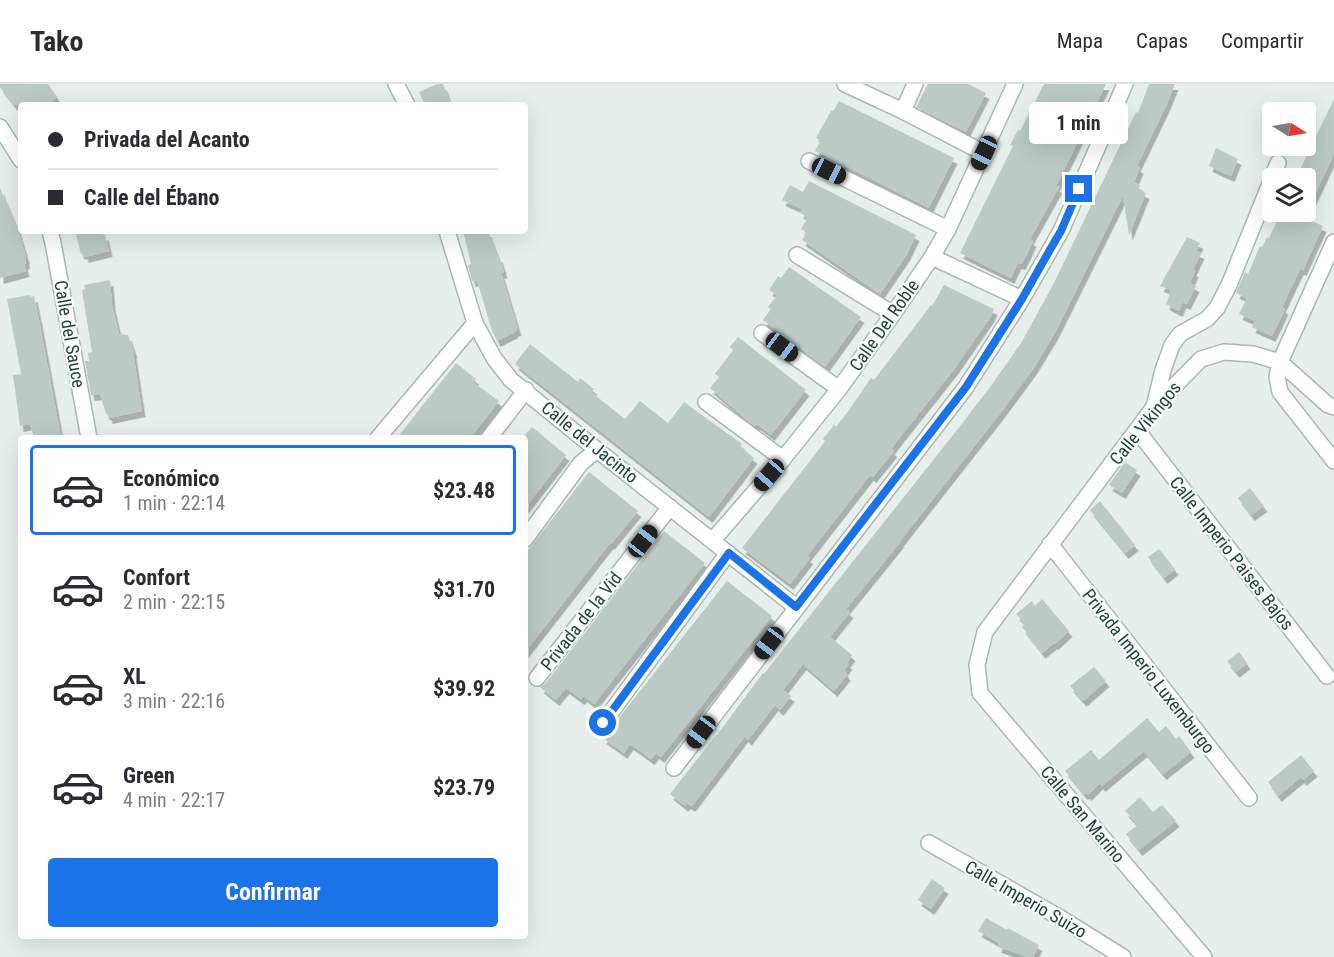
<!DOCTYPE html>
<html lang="es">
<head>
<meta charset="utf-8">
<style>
  :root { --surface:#fff; --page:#f7f7f7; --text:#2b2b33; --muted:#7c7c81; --line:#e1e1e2; --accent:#1a73e8 }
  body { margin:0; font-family:"Roboto Condensed",sans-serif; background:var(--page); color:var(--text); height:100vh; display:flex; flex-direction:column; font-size:22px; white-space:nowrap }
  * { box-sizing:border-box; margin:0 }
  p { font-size:20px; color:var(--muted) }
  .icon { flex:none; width:33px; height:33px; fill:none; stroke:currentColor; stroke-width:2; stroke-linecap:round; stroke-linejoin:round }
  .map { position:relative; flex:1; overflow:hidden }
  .sheet { position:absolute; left:18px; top:351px; width:510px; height:504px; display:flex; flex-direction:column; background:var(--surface); border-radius:6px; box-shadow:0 6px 24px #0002 }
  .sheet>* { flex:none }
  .hud { position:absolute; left:18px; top:18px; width:510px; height:132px; border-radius:6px; box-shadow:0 6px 24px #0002; display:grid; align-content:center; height:132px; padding:0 30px; background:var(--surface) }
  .needle { width:39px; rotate:101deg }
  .tools { position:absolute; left:1262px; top:18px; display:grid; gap:12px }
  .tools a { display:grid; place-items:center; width:54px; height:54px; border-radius:6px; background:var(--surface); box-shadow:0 6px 24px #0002; font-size:30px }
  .end { position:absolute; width:27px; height:27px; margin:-14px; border:8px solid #1a73e8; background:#fff; box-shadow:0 0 0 3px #fff }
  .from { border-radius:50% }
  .bubble { position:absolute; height:42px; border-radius:6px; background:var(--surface); box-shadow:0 6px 24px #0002; font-size:20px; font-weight:700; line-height:42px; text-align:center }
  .car { position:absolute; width:18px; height:36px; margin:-18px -9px; border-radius:8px; box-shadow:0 0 4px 2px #0007; background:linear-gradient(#222 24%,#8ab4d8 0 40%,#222 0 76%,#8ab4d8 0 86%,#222 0) }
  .hud b { display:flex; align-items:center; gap:21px; height:57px; font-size:22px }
  .hud b+b { border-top:2px solid var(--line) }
  .hud i { width:15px; height:15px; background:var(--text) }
  ul { padding:10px 0 0; list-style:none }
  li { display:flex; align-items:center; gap:18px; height:90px; margin:0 12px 9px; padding:0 18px; border:3px solid transparent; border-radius:6px }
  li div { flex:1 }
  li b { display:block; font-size:22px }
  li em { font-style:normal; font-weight:700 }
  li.active { border-color:var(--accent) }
  li>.icon { width:54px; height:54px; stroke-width:1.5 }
  .action { display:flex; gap:12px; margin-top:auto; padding:12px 30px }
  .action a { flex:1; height:69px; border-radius:6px; background:var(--accent); color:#fff; font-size:24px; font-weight:700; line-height:69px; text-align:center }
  header { display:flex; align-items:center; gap:36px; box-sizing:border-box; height:84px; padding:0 30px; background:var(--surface); border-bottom:2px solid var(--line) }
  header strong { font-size:28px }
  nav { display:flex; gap:33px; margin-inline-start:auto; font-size:21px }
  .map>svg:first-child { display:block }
  .building { fill:#bbcac4; filter:url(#shadow) }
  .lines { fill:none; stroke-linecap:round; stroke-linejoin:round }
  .minor-casing { stroke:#a8b8b2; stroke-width:18 }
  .minor { stroke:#fff; stroke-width:15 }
  .route { stroke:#1a73e8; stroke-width:8 }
  .labels { text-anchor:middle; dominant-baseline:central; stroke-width:4.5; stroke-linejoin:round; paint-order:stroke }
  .street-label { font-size:18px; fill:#24423a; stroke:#f7fbf9 }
</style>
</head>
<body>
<header>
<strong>Tako</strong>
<nav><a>Mapa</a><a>Capas</a><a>Compartir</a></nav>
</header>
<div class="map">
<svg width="1334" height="873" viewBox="0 0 1334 873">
  <defs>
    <filter id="shadow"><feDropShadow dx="3.5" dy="6" stdDeviation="0" flood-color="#0004"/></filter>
  </defs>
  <rect width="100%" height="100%" fill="#e6efeb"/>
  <!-- building -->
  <g class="building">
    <path d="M0,0h48l9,13 -11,8h-32l-14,-18z"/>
    <path d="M437,0h6l8,21h-26l-6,-13z"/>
    <path d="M928,0h40l18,9 -20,39 -50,-25z"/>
    <path d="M1044,0h62l-50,102 3,1 -29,52 3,2 -4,9 -7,14 -4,-1 -7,15 -51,-25 53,-107 -3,-1 8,-15 2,1z"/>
    <path d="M1149,0h26l-9,22 -29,60 3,2 -6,14 6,3 -2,4 8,4 -17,42 -6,-39 -68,137 -22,36 -31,42 -102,130h1l-55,68 4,3 -20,25 22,18 -5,7 2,2 -5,6 3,5 -13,16 -31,-27 -20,26 8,6 -11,14 -5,-5 -27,35 -3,-4 -53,70 -5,-3 -2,3 -15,-12 46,-59h1l46,-62 1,1 10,-13 179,-226 38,-49 30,-43 33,-60 82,-171 2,1z"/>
    <path d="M1334,15v55l-30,64 19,8 -20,44 -3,-1 -18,38 3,2 -13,27 -20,-9 3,-6 -16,-7 8,-16 -11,-5 9,-21 3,2 12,-28 2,1 5,-10 2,1 12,-26h24v-34h-9z"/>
    <path d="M839,17l115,57 -25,50 -114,-57 5,-9h-2l1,-2 -3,-2 15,-27 3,-1z"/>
    <path d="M1216,64l22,11 -7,17 -22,-10z"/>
    <path d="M809,97l107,54 -9,19 -27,40 -78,-54 5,-7 -6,-4 5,-9 -1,-1 2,-2 -7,-4 2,-4 -20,-9 8,-15 13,7z"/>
    <path d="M0,104l18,42 8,27v6l-2,1 2,7 -26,7z"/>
    <path d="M75,147h26l2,4 2,-1 4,17 -24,6 -1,-4 -3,1z"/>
    <path d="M463,147h25l9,25h2l5,16 -3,1 17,57 -4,1 1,1 -18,9 -6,-13 -14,-48 -5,1 -4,-16 3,-1z"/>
    <path d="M1187,153l13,6 -4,8 5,2 -8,17 2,1 -5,12 6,3 -9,18 -4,-2 -4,9 -13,-7 5,-14 -11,-4z"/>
    <path d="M789,183l72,50 -36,50 -62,-47 8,-11 -3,-2 9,-12 -8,-5 9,-14 3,2z"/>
    <path d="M110,196l2,25 7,29 9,1 6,17h-1l9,59 -33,7 -1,-4h-2l-6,-20 -9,1 -6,-34h4l-1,-8 4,-1 -10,-62 3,-1 -1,-4z"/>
    <path d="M944,201l50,24 -3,7 -36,52 -58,73 -6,8 3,2 -21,26 -3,-2 -63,81 3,2 -20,26 -48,-36 78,-100 5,-7 -2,-2 11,-14 2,2 11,-14 24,-35 3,2 57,-75 1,1z"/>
    <path d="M30,211l1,2 3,-1 5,24 22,118h-27l-4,-14 -10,2 -7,-51 8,-1 -14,-75z"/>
    <path d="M738,253l68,53 -35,45 -14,-11 -2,2 -8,-6 -37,-32 9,-11 -4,-3 18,-24 -3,-3z"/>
    <path d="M530,260l48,38 2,-4 14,11 -3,3 34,27 15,-18 28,22 16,-21 58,42 -2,2 14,12 -45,59 -194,-153z"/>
    <path d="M456,279l20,16 -3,3 26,19 -29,37h-73z"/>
    <path d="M532,343l34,28 -41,53v-73z"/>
    <path d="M1125,378l12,8 -15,23 -13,-8z"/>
    <path d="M589,388l49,39 -27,33 -1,-1 -85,109v-98z"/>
    <path d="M1250,404l14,18 -13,9 -13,-17z"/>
    <path d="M1100,417l35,44 -10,8 -35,-43z"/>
    <path d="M664,447l41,32 -111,141 -10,-8 -3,3 -15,-11 -10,12 -16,-13 5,-3z"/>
    <path d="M1159,465l16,20 -11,9 -16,-21z"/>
    <path d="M727,497l45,35 -111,141 -5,-4 -5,6 -21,-15 -6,9 -21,-15z"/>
    <path d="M1042,515l27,32 -14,13 -1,-1 -12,10 -20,-26 3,-3 -9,-10 16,-13 3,5z"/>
    <path d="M1239,568l8,11 -11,9 -9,-11z"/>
    <path d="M1094,583l12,14 -23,20 -13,-15z"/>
    <path d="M1147,634l12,14 7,-6 10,13 3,-3 12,16 -28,22 -19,-23 -42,35 -2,-3 -12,12 -2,-2 -2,1 -19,-23 26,-21 8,10z"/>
    <path d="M1301,671l13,16 -11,9 -2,-3 -23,19 -10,-14z"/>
    <path d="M1140,713l13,15 9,-7 14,16 -37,29 -13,-16 12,-9 -13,-14z"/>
    <path d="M932,795l13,9 -14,21 -13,-9z"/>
    <path d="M986,834l21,12 1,-2 31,17 -6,12h-5l-30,-10 1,-4 -21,-12z"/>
  </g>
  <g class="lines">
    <!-- minor casing -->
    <g class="minor-casing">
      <g id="minor">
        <path d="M396,0l11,21"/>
        <path d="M845,0l58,27 81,42"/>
        <path d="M903,27l12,-27"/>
        <path d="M0,43l21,33"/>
        <path d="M809,77l139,68"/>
        <path d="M1272,94l6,-15"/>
        <path d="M50,147l3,12 36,195"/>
        <path d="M447,147l28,92 19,35 17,22 86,70 199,157"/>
        <path d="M1334,158l-54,120 -3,15 3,15 54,69"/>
        <path d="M797,171l96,59"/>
        <path d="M932,173l90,42"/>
        <path d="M762,249l77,56"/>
        <path d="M706,318l77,57"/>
        <path d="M1154,323l9,-37 9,-25 8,-11 27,-15 10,-11 12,-23 43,-106"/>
        <path d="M1137,346l190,246"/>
        <path d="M378,354l97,-115"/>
        <path d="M489,354l37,-48"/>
        <path d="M525,455l56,-76 16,-13"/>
        <path d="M713,456l70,-81 56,-70 54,-75 39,-57 16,-28 67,-145"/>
        <path d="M1050,460l199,254"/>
        <path d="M537,594l133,-171"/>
        <path d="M603,639l125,-170"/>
        <path d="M674,684l292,-381 56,-88 39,-68 64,-147"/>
        <path d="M929,759l130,74 64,40"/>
        <path d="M1204,873l-224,-264 -3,-28 8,-33 169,-225 47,-48 23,-7 29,2 27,8 48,43 6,2"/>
      </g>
    </g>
    <!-- minor -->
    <use href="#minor" class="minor"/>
  </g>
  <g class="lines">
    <!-- route -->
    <path class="route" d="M603,639l126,-170 67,54 170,-220 56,-88 29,-51 10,-17 18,-42"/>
  </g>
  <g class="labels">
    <!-- street labels -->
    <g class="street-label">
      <text transform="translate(884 241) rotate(-55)">Calle Del Roble</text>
      <text transform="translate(70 250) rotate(80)">Calle del Sauce</text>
      <text transform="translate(1145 339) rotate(-51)">Calle Vikingos</text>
      <text transform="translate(590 358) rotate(39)">Calle del Jacinto</text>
      <text transform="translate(1232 469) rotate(52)">Calle Imperio Paises Bajos</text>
      <text transform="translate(581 537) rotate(-52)">Privada de la Vid</text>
      <text transform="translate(1149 587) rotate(52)">Privada Imperio Luxemburgo</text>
      <text transform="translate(1083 730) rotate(50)">Calle San Marino</text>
      <text transform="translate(1026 815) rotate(30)">Calle Imperio Suizo</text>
    </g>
  </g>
</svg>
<div class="tools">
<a><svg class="needle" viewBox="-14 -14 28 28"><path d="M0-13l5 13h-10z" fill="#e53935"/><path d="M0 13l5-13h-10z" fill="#7c7c81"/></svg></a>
<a><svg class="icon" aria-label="layers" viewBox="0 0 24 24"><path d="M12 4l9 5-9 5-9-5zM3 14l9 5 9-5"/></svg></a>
</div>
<i class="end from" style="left:603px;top:639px"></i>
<i class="end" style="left:1079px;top:105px"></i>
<div class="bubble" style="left:1029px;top:18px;width:99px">1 min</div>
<i class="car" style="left:984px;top:69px;rotate:205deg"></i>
<i class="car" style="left:829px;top:87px;rotate:116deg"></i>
<i class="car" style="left:782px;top:263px;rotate:127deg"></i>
<i class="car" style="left:769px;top:391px;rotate:221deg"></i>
<i class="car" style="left:643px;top:457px;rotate:38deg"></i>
<i class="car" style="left:769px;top:559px;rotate:217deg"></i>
<i class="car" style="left:701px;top:648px;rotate:217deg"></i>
<div class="hud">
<b><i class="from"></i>Privada del Acanto</b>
<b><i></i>Calle del Ébano</b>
</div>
<section class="sheet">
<ul>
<li class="active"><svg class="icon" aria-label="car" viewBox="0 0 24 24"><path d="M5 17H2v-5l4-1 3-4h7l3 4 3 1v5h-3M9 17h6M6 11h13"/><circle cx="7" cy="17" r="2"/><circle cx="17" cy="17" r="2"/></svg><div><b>Económico</b><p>1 min · 22:14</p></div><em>$23.48</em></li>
<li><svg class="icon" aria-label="car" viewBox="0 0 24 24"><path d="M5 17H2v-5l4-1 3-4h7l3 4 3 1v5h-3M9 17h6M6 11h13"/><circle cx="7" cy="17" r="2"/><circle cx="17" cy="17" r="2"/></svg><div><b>Confort</b><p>2 min · 22:15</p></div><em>$31.70</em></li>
<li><svg class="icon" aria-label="car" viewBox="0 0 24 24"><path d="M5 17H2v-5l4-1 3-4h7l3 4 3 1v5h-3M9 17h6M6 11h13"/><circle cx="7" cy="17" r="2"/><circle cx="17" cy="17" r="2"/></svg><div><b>XL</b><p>3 min · 22:16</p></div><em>$39.92</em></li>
<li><svg class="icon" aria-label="car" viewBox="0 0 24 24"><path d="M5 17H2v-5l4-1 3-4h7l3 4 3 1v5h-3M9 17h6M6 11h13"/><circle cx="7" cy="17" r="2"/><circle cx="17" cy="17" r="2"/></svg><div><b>Green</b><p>4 min · 22:17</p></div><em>$23.79</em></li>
</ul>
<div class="action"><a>Confirmar</a></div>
</section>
</div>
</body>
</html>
